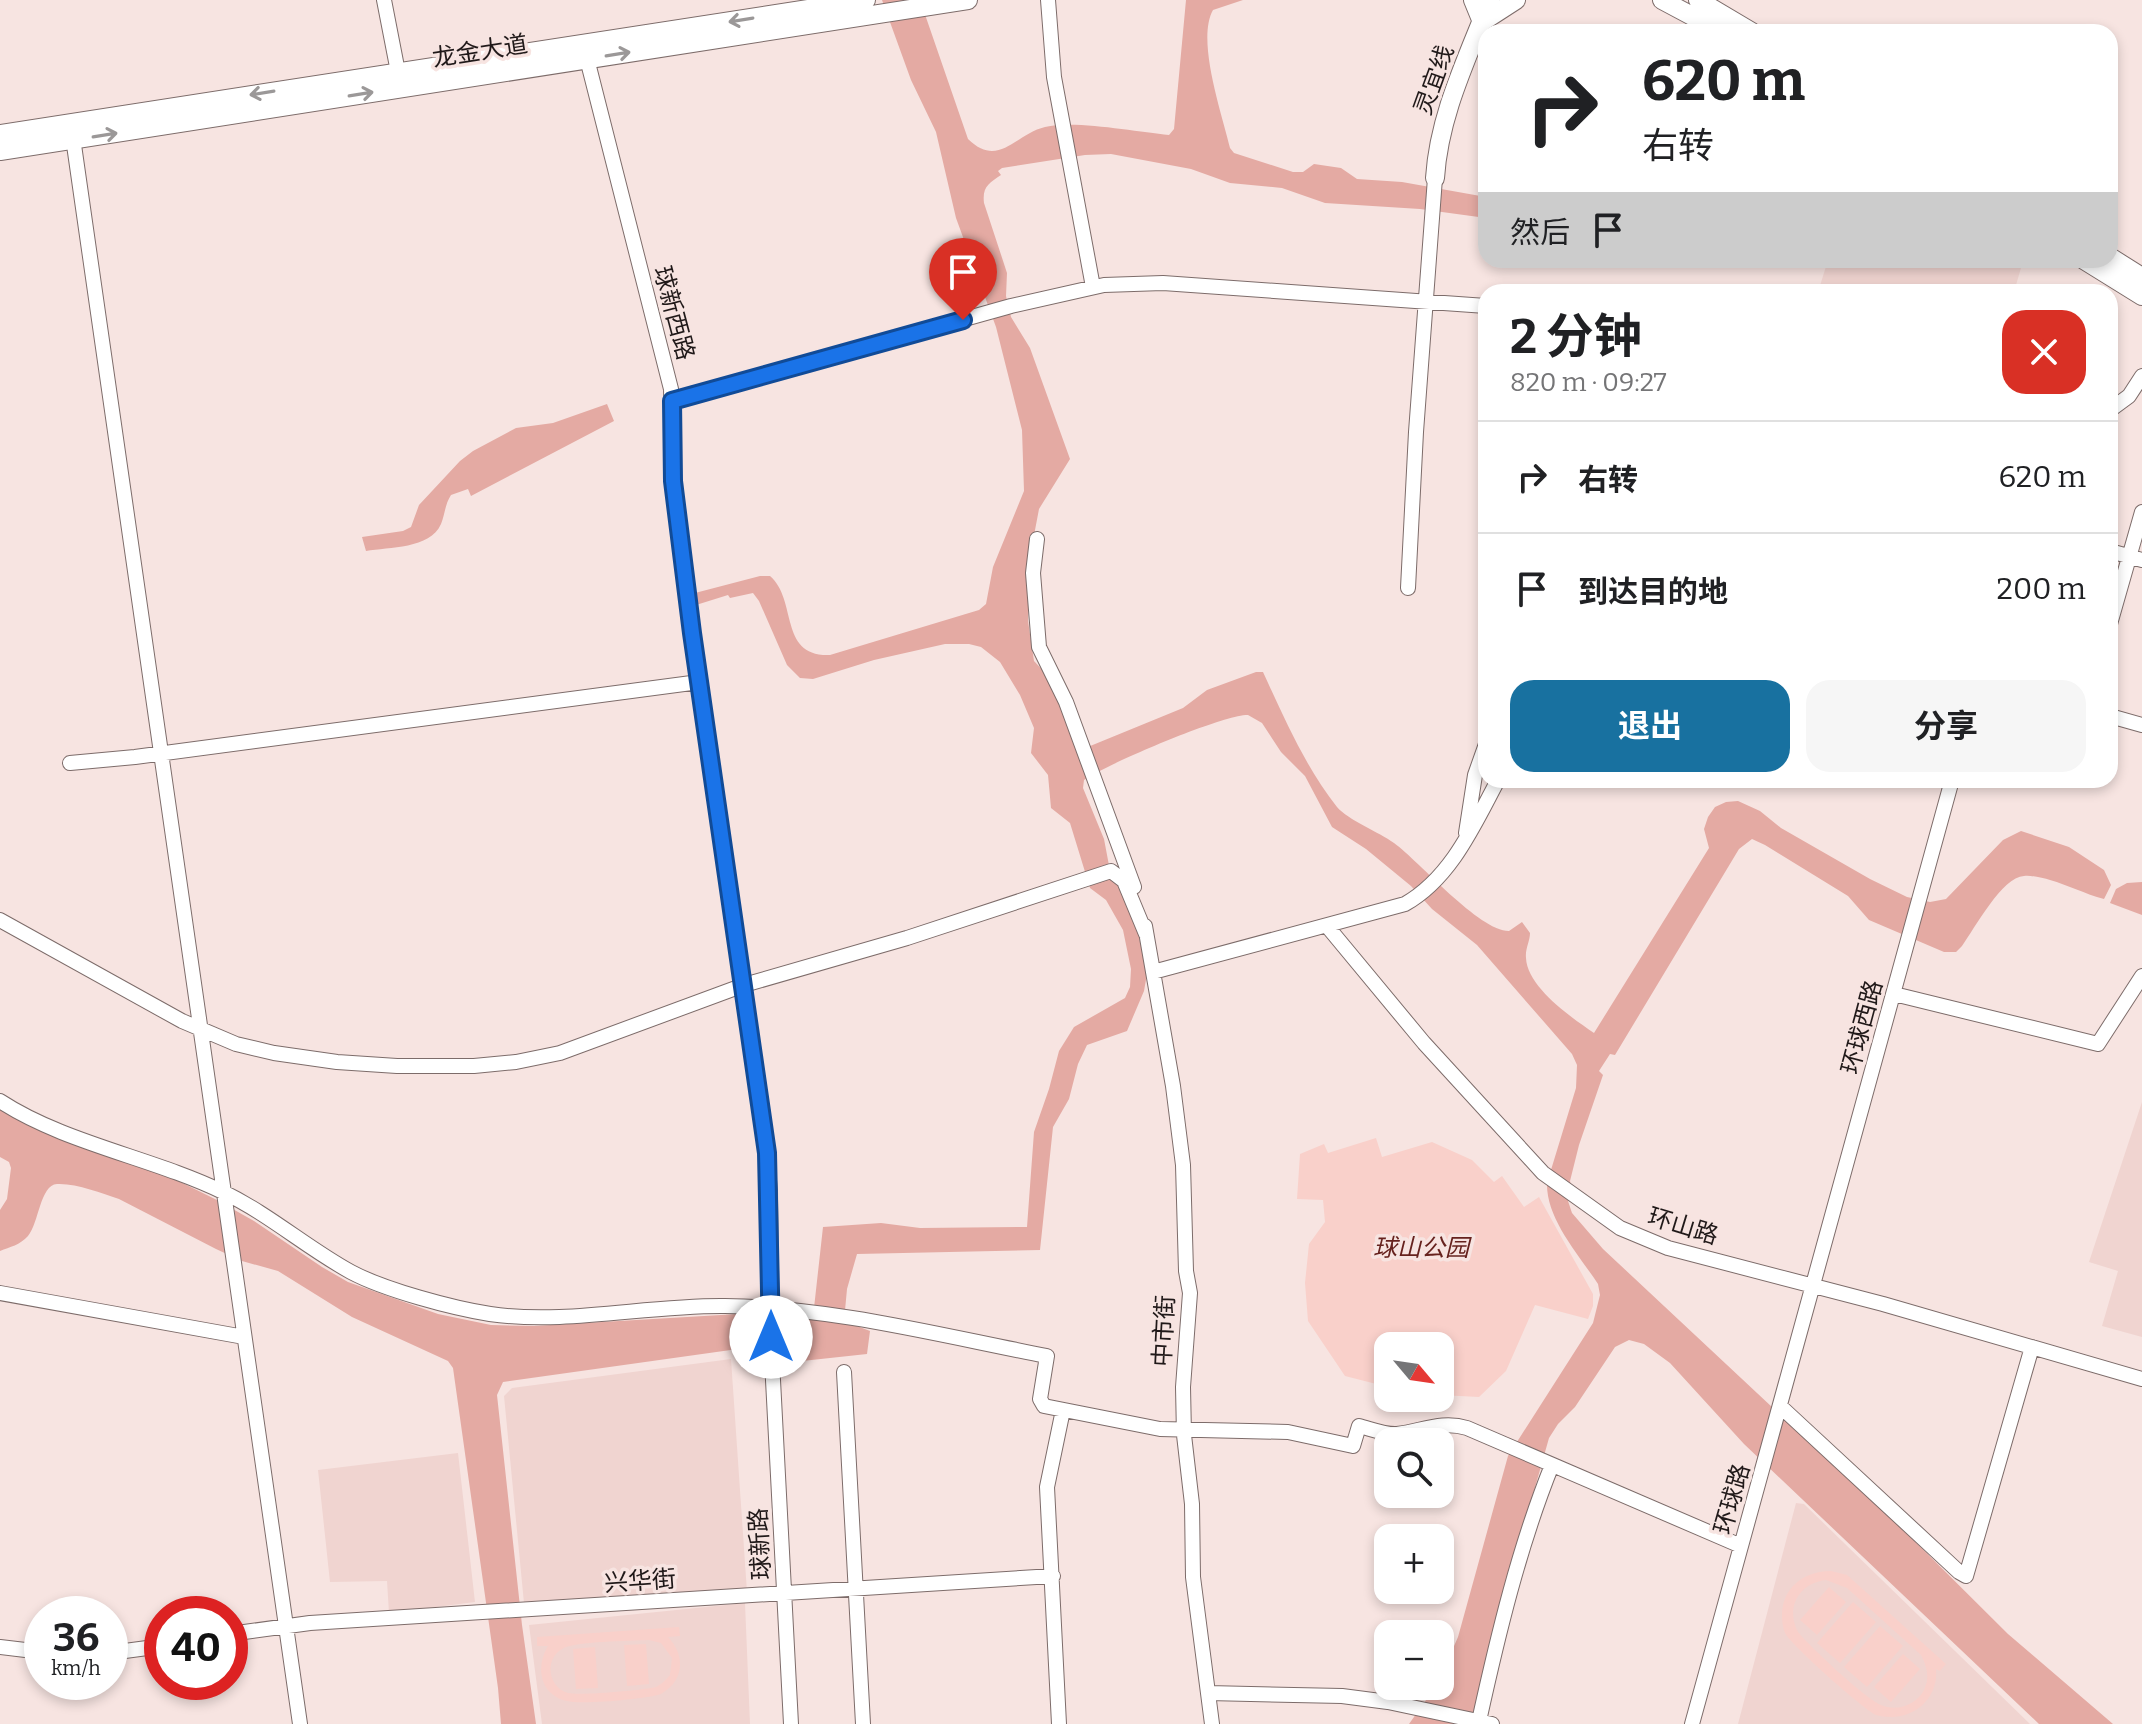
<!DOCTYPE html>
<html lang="zh">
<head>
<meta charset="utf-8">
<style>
  :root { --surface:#fff; --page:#f6f6f6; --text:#202124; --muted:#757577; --line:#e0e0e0; --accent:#1871a0 }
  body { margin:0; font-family:Bitter,"Noto Sans SC",serif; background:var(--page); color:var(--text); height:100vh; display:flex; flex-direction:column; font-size:30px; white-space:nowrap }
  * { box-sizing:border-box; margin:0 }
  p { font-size:26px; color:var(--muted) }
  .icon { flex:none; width:44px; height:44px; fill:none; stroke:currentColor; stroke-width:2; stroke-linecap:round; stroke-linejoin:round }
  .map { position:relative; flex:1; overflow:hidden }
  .panel { position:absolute; left:1478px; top:284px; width:640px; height:504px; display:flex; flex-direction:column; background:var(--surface); border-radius:24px; box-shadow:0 4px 12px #0003 }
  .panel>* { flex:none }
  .top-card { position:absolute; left:1478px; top:24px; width:640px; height:244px; border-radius:24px; box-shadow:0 4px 12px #0003; background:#fff; color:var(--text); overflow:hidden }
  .needle { width:52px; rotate:119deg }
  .controls { position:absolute; left:1374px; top:1332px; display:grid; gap:16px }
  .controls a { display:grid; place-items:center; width:80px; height:80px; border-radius:16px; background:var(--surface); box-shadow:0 4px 12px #0003; font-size:40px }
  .speed { position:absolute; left:24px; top:1596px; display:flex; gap:16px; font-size:40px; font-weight:700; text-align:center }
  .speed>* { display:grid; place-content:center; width:104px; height:104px; border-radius:50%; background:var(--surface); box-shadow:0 4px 12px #0003; line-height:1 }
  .speed small { font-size:20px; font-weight:400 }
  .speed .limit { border:12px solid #d22; background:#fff; color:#111 }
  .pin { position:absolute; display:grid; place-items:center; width:68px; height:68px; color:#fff; margin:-82px -34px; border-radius:50% 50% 50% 0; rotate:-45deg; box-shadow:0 0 8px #0007 }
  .pin .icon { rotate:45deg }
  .me { position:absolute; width:88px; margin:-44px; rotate:0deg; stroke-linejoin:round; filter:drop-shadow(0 0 6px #0008) }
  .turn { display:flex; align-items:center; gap:28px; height:168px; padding:0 32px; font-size:36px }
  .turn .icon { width:104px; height:104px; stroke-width:2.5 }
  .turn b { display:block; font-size:56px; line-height:68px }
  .then { display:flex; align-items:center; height:76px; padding:0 32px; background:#0003; gap:16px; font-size:30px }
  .round { display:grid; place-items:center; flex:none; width:84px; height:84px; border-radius:24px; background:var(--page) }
  .headline { display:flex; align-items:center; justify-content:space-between; height:136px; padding:0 32px }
  h1 { font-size:48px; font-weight:700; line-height:60px }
  .button { display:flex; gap:16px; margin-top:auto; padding:16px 32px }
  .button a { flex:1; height:92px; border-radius:24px; background:var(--accent); color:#fff; font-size:32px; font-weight:700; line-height:92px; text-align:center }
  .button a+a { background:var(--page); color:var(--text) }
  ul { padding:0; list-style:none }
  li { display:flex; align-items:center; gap:24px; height:112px; padding:0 32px; border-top:2px solid var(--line) }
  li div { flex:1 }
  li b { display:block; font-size:30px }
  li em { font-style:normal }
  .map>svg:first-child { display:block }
  .built { fill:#f0d4d0 }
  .green { fill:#f9d0ca; fill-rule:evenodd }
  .water { fill:#e4aaa3 }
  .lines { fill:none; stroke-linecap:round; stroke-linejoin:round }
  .minor-casing { stroke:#7d6c6a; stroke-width:16 }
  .major-casing { stroke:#7d6c6a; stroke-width:20 }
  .minor { stroke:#fff; stroke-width:14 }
  .major { stroke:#fff; stroke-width:18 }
  .oneway { stroke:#9b9898 }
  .route-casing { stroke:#114b97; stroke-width:20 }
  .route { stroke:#1a73e8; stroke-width:14 }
  .labels { text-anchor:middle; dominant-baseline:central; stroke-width:7; stroke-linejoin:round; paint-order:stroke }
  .street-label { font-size:24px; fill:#201919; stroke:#f7e4e1 }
  .park-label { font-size:24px; font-style:italic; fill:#66221e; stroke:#f7e4e1 }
</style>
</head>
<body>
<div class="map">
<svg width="2142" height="1724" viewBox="0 0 2142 1724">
  <rect width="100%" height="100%" fill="#f7e4e1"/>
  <path class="built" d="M1828 260H2021L2023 261 2014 292H1818Z
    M2142 1102V1337L2102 1326 2118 1271 2089 1262Z
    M731 1359 747 1592 524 1603 504 1396 512 1388Z
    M458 1453 475 1602 389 1613 387 1581 330 1582 318 1470Z
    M1796 1503 1804 1504 2030 1724H1738Z
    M745 1603 750 1724H542L529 1625Z"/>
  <path class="green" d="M1376 1138 1382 1157 1432 1142 1472 1160 1494 1182 1502 1176 1524 1207 1539 1197 1593 1294V1306L1588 1319 1535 1305 1506 1371 1479 1397 1440 1395V1346H1388V1387L1345 1376 1308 1321 1305 1283 1309 1244 1325 1222 1323 1200 1297 1199 1300 1154 1324 1144 1328 1153Z
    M1831 1571 1847 1575 1946 1664 1940 1671 1936 1669C1939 1701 1909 1724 1876 1715 1863 1709 1791 1645 1785 1633 1780 1620 1781 1603 1789 1591 1799 1577 1814 1571 1831 1571ZM1826 1580 1847 1588 1921 1655C1927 1666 1930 1678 1924 1690 1916 1705 1897 1712 1881 1705 1866 1699 1810 1647 1798 1632 1785 1608 1799 1583 1826 1580Z
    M1829 1587 1846 1602 1817 1635 1800 1620Z
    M1853 1602 1876 1622 1840 1663 1817 1643Z
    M1880 1626 1903 1646 1867 1687 1844 1667Z
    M679 1627 680 1636 668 1637C686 1656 684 1681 661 1694 646 1699 581 1705 567 1701 540 1695 535 1667 548 1646H537V1637ZM649 1640 661 1643 672 1658 670 1675C666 1680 662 1684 656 1687 645 1690 579 1696 568 1693 548 1687 544 1660 562 1649 575 1641 630 1641 649 1640Z
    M646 1644 649 1684 627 1686 624 1645Z
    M595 1647 598 1688 576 1689 573 1649Z
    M1903 1654 1920 1669 1891 1702 1874 1687Z"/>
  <path class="water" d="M882 0H920L968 139C999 169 1015 134 1045 127 1076 120 1136 132 1169 135L1174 129 1186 0H1243L1213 10C1196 40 1222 114 1230 148L1234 153 1293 172H1303L1314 164 1341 168 1357 179 1402 182 1486 197V218L1420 209 1325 203 1282 188 1230 183 1191 169 1111 154 1085 155 1002 168 998 171 1001 175C989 183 982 187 984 203L1007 273 1006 296 1011 317 1030 348 1070 459 1039 509 1028 567V621L1034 661 1049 677 1078 751 1183 708 1207 690 1256 672H1263C1284 718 1306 768 1337 807 1348 820 1379 832 1394 843 1420 862 1479 931 1509 931L1522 922 1530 933C1530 941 1525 949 1526 958 1527 987 1572 1018 1594 1033L1709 848 1704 829 1708 817 1715 807 1726 802 1738 801 1760 811 1781 828 1870 879 1907 897 1930 902 1946 899 2003 840 2021 831 2069 847 2104 870 2111 885 2104 899C2085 894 2068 885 2050 880 2043 878 2031 875 2024 876 2002 877 1975 928 1962 946L1956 952H1944L1869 920 1848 896 1765 845 1752 839 1739 849 1615 1055 1610 1054 1599 1071 1603 1075 1579 1145 1570 1181 1572 1189 1568 1201 1572 1213 1603 1249 1786 1420 1833 1460 2008 1634 2113 1724H2039L1744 1444 1670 1363 1644 1344 1629 1340 1615 1347 1575 1407 1558 1424 1549 1438 1484 1668 1472 1724H1409L1436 1686H1440V1678L1458 1637 1508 1456 1593 1323 1600 1295 1598 1284C1579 1255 1546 1219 1547 1183L1576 1088 1577 1065 1572 1054 1477 945 1432 909 1411 886 1366 849 1332 827 1305 776 1281 752 1262 723 1248 715C1224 714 1105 765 1084 780L1083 788 1104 839 1111 876 1116 879 1137 927 1147 974 1144 991 1127 1031 1087 1045 1078 1064 1069 1099 1053 1127 1040 1250 857 1254 847 1289 844 1321 870 1331 867 1354 793 1362 792 1358 781 1359 779 1349 752 1347 503 1382 497 1395 522 1625 536 1724H501L498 1688 453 1368 448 1361 352 1317 278 1271 242 1261 216 1249 119 1199C101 1193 76 1183 57 1184 40 1185 39 1223 28 1236 20 1245 10 1247 0 1251V1210L7 1199 11 1168 9 1162 0 1157V1106L162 1173 215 1199 254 1221 322 1267 348 1282 438 1314 491 1325 534 1326 755 1313 813 1317 823 1227 881 1223 920 1228 1027 1227 1034 1132 1049 1089 1059 1051 1074 1027 1125 998 1130 987 1131 969 1123 930 1106 900 1090 888 1070 823 1051 808 1048 775 1031 753 1034 728 1020 695 1000 662 981 647 969 644H945L874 660 813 679 800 678 787 665 759 601 753 593 730 598 728 595 696 605 695 593 760 576H770C798 600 778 657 830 655L979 610 986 604 993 567 1024 491 1022 430 996 327 956 218 936 132 911 80Z
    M607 404 614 421 471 496 468 489 451 495C445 504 445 514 441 524 430 549 389 547 366 551L362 537 403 531 411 527 419 505 460 461 473 451 516 428 553 423Z
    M2142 882V915L2110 903 2116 889 2127 883Z"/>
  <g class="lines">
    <g class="minor-casing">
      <path id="minor" d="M384 0 398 72
        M1048 0 1054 77 1093 287
        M585 51 671 389 673 481 692 633 763 1116 770 1191 772 1361 791 1724
        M72 131 300 1724
        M672 401 1011 306 1104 285 1163 283 1486 306
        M2110 410 2129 396 2142 376
        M1037 539 1033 573 1039 647 1066 702 1134 887
        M2110 551 2142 560
        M1408 588 1416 432 1435 178
        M2110 624 2142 512
        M2110 716 2142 725
        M70 763 135 757 699 682
        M1466 833 1475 775 1486 744
        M0 920 182 1021 236 1044 274 1053 337 1062 397 1066H474L516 1062 560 1053 744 985 907 938 1111 871 1124 881 1146 934
        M1145 926 1173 1086 1183 1165 1186 1271 1190 1293 1183 1387 1184 1435 1192 1504 1193 1577 1212 1724
        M1327 926 1424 1043 1543 1173 1620 1228 1668 1248 1883 1304 2142 1379
        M1153 972 1405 904C1451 878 1474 825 1498 780
        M1894 994 2098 1044 2142 976
        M0 1101C64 1143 153 1158 223 1192 269 1214 307 1248 351 1272 385 1290 452 1308 490 1314 567 1325 647 1305 725 1306 832 1307 943 1336 1047 1356L1040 1399 1044 1406 1160 1429 1288 1432 1353 1446 1359 1426C1371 1429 1386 1435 1397 1434 1422 1431 1442 1420 1467 1428L1741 1546
        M0 1293 244 1337
        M844 1372 863 1724
        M1780 1406 1959 1572 1966 1576 2032 1347
        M230 1634 310 1623 1053 1576
        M0 1647 42 1652
        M110 1653 162 1646
        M1208 1693 1342 1696 1388 1702 1492 1724
        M1479 1721C1498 1635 1519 1547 1552 1465
        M1059 1724 1047 1487 1063 1410
        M1692 1724 1952 780"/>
    </g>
    <g class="major-casing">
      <path id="major" d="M1473 0 1482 22 1516 0
        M1662 0 1722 32
        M1698 0 1752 32
        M0 134 866 0
        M0 151 968 0
        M1435 178C1439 115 1467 59 1490 0
        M2110 257 2142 277
        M2084 260 2142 296"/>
    </g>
    <use href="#minor" class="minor"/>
    <use href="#major" class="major"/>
  </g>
  <defs><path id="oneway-shaft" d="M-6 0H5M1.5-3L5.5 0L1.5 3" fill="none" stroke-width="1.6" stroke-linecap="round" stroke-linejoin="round" transform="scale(2)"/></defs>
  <g class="oneway">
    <use href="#oneway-shaft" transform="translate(741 20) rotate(171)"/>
    <use href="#oneway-shaft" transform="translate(618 54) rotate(-9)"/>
    <use href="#oneway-shaft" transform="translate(262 93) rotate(171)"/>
    <use href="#oneway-shaft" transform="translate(361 94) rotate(-9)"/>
    <use href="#oneway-shaft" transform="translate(105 135) rotate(-9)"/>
  </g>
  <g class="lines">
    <g class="route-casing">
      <path id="route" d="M771 1337 767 1153 692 633 673 481 672 401 963 320"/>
    </g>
    <use href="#route" class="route"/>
  </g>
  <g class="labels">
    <g class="street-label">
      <text transform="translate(480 51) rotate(-9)">龙金大道</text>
      <text transform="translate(1434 80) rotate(-70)">灵宜线</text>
      <text transform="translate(674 313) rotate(75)">球新西路</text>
      <text transform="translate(1862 1027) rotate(-75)">环球西路</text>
      <text transform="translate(1683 1226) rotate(17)">环山路</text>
      <text transform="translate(1164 1331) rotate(-87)">中市街</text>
      <text transform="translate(1732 1499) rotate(-74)">环球路</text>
      <text transform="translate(760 1544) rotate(-93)">球新路</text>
      <text transform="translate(640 1581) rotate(-4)">兴华街</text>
    </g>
    <g class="park-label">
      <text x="1421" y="1248">球山公园</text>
    </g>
  </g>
</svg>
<div class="controls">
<a><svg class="needle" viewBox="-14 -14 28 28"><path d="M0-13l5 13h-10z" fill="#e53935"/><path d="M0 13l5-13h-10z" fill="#757577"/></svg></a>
<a><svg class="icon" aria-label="search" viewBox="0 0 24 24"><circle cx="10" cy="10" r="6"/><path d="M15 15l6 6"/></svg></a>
<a>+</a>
<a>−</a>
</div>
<div class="speed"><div>36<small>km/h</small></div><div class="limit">40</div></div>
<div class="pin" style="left:963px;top:320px;background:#d93025"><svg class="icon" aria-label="arrive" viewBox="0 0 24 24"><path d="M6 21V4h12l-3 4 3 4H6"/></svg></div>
<svg class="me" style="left:771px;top:1337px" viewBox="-20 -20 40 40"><circle r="19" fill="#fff"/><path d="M0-13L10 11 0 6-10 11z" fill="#1a73e8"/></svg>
<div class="top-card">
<div class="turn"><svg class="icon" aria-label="right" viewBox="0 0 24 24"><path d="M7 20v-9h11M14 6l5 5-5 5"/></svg><div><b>620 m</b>右转</div></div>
<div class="then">然后<svg class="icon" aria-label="arrive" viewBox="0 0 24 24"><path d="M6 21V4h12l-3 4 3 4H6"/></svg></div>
</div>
<section class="panel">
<div class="headline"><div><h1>2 分钟</h1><p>820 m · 09:27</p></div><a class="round" style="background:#d93025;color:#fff"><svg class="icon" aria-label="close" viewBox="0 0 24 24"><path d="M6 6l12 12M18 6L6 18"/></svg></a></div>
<ul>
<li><svg class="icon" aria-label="right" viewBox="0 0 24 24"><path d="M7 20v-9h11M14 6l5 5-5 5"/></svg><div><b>右转</b></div><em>620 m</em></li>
<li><svg class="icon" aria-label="arrive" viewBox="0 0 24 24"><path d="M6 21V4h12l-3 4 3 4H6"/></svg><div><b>到达目的地</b></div><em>200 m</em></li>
</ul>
<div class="button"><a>退出</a><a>分享</a></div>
</section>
</div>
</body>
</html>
